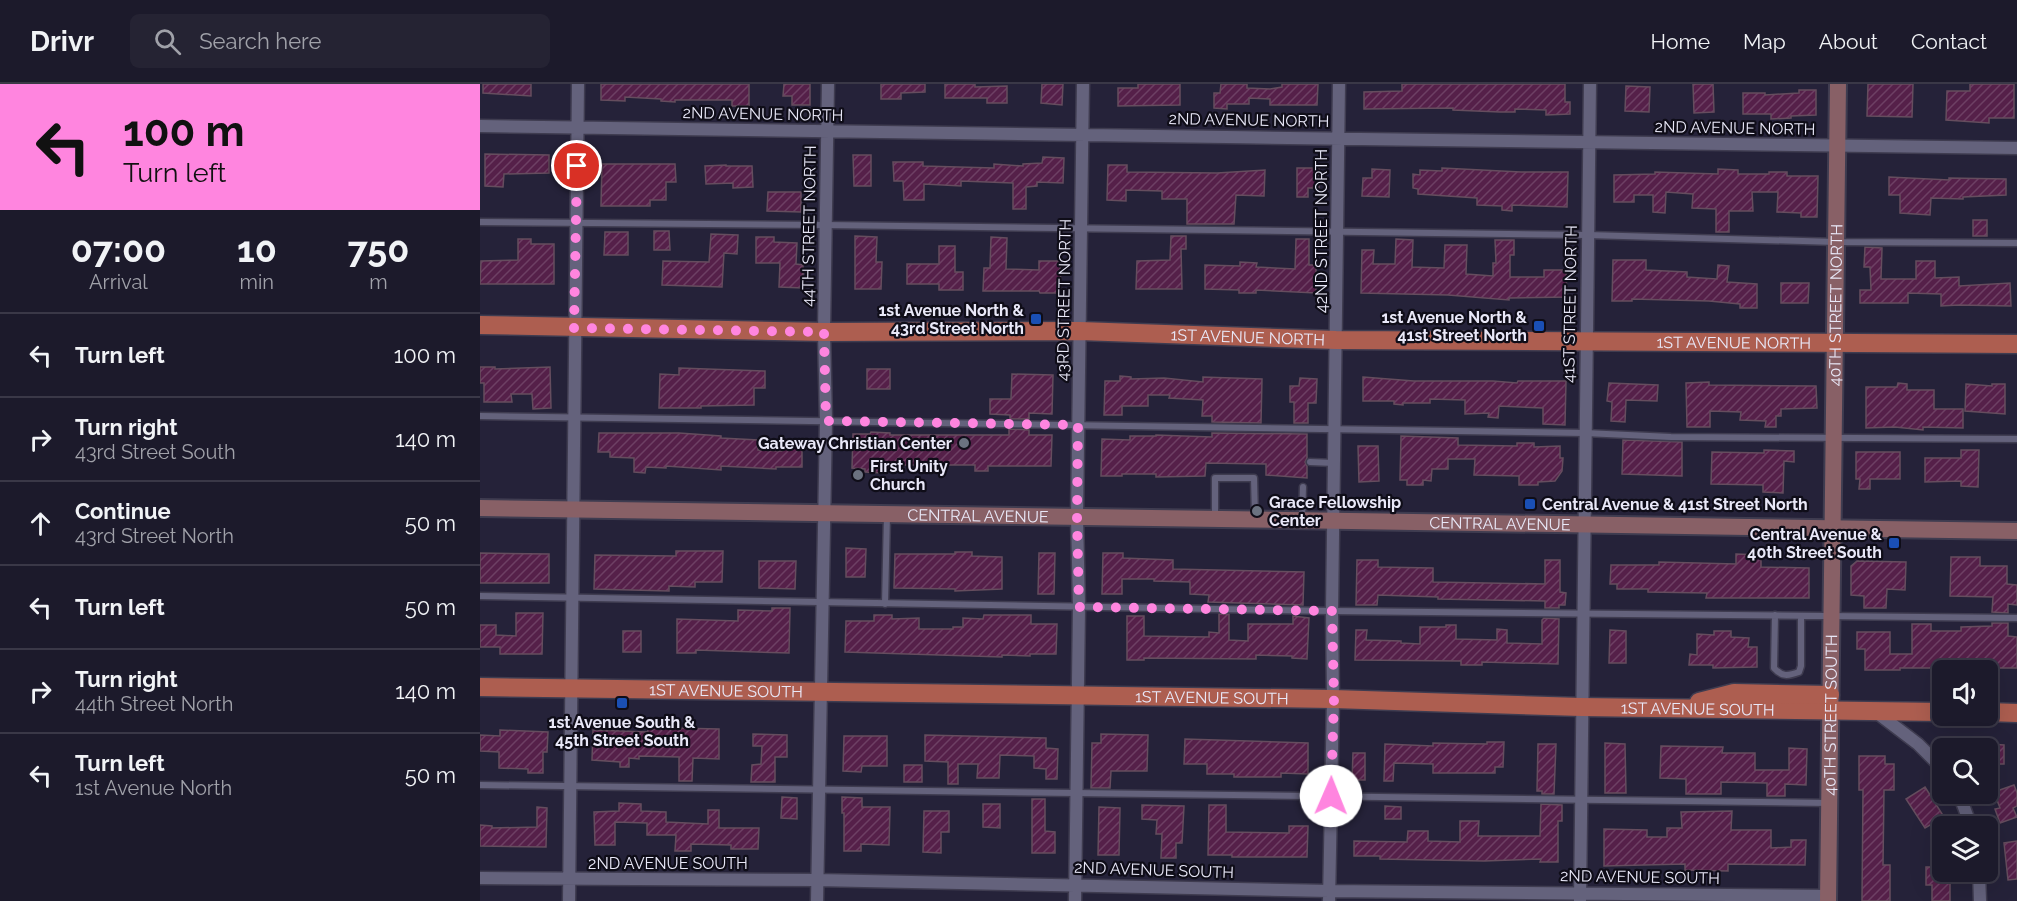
<!DOCTYPE html>
<html lang="en">
<head>
<meta charset="utf-8">
<style>
  :root { --surface:#1c1a2b; --page:#252333; --text:#f1f3f6; --muted:#a0a1a9; --line:#3a3847 }
  body { margin:0; font-family:Raleway,sans-serif; background:var(--page); color:var(--text); height:100vh; display:flex; flex-direction:column; font-size:22px; white-space:nowrap }
  * { box-sizing:border-box; margin:0 }
  p { font-size:20px; color:var(--muted) }
  .icon { flex:none; width:33px; height:33px; fill:none; stroke:currentColor; stroke-width:2; stroke-linecap:round; stroke-linejoin:round }
  .map { position:relative; flex:1; overflow:hidden }
  .details { display:flex; flex-direction:column; background:var(--surface); width:480px }
  .details>* { flex:none }
  .hud { background:#ff85df; color:#111; overflow:hidden }
  .tools { position:absolute; left:1452px; top:576px; display:grid; gap:12px }
  .tools a { display:grid; place-items:center; width:66px; height:66px; border-radius:9px; background:var(--surface); box-shadow:0 6px 24px #0002,0 0 0 2px var(--line); font-size:30px }
  .pin { position:absolute; display:grid; place-items:center; width:51px; height:51px; color:#fff; margin:-26px; border:3px solid #fff; border-radius:50%; box-shadow:0 2px 6px #0007 }
  .me { position:absolute; width:66px; margin:-33px; rotate:1deg; stroke-linejoin:round; filter:drop-shadow(0 0 4px #0008) }
  .turn { display:flex; align-items:center; gap:21px; height:126px; padding:0 24px; font-size:27px }
  .turn .icon { width:78px; height:78px; stroke-width:2.5 }
  .turn b { display:block; font-size:42px; line-height:51px }
  .eta { display:flex; justify-content:space-evenly; align-items:center; height:102px; text-align:center }
  .eta b { font-size:36px; font-weight:700; line-height:42px }
  ul { padding:0; list-style:none }
  li { display:flex; align-items:center; gap:18px; height:84px; padding:0 24px; border-top:2px solid var(--line) }
  li div { flex:1 }
  li b { display:block; font-size:22px }
  li em { font-style:normal }
  header { display:flex; align-items:center; gap:36px; box-sizing:border-box; height:84px; padding:0 30px; background:var(--surface); border-bottom:2px solid var(--line) }
  header strong { font-size:28px }
  nav { display:flex; gap:33px; margin-inline-start:auto; font-size:21px }
  .search { width:420px; height:54px; background:var(--page); display:flex; align-items:center; gap:15px; box-sizing:border-box; padding:0 21px; border-radius:9px; color:var(--muted); font-size:22px }
  main { display:flex; flex:1; min-height:0 }
  .map>svg:first-child { display:block }
  .building { fill:url(#building-hatch); stroke:#654d5e; stroke-width:1.5 }
  .lines { fill:none; stroke-linecap:round; stroke-linejoin:round }
  .lane-casing { stroke:#3f3c50; stroke-width:9 }
  .street-casing { stroke:#3f3c50; stroke-width:15 }
  .secondary-casing { stroke:#3f3c50; stroke-width:20 }
  .primary-casing { stroke:#3f3c50; stroke-width:21 }
  .lane { stroke:#64627c; stroke-width:6 }
  .street { stroke:#64627c; stroke-width:12 }
  .secondary { stroke:#886066; stroke-width:16 }
  .primary { stroke:#ad5e50; stroke-width:18 }
  .route { stroke:#ff85df; stroke-width:10; stroke-dasharray:0 18 }
  .transit-dot { fill:#1a4fb4; stroke:#0f0d18; stroke-width:2 }
  .worship-dot { fill:#6b7280; stroke:#0f0d18; stroke-width:2 }
  .labels { text-anchor:middle; dominant-baseline:central; stroke-width:4.5; stroke-linejoin:round; paint-order:stroke }
  .street-label { font-size:16px; fill:#e9e8f8; stroke:#0f0d18 }
  .poi-label { font-size:16px; font-weight:bold; fill:#e9e8f8; stroke:#0f0d18; text-anchor:end }
</style>
</head>
<body>
<header>
<strong>Drivr</strong>
<div class="search"><svg class="icon" aria-label="search" viewBox="0 0 24 24"><circle cx="10" cy="10" r="6"/><path d="M15 15l6 6"/></svg>Search here</div>
<nav><a>Home</a><a>Map</a><a>About</a><a>Contact</a></nav>
</header>
<main>
<section class="details">
<div class="hud">
<div class="turn"><svg class="icon" aria-label="left" viewBox="0 0 24 24"><path d="M17 20v-9H6M10 6l-5 5 5 5"/></svg><div><b>100 m</b>Turn left</div></div>
</div>
<div class="eta">
<div><b>07:00</b><p>Arrival</p></div>
<div><b>10</b><p>min</p></div>
<div><b>750</b><p>m</p></div>
</div>
<ul>
<li><svg class="icon" aria-label="left" viewBox="0 0 24 24"><path d="M17 20v-9H6M10 6l-5 5 5 5"/></svg><div><b>Turn left</b></div><em>100 m</em></li>
<li><svg class="icon" aria-label="right" viewBox="0 0 24 24"><path d="M7 20v-9h11M14 6l5 5-5 5"/></svg><div><b>Turn right</b><p>43rd Street South</p></div><em>140 m</em></li>
<li><svg class="icon" aria-label="ahead" viewBox="0 0 24 24"><path d="M12 20V5M6 11l6-6 6 6"/></svg><div><b>Continue</b><p>43rd Street North</p></div><em>50 m</em></li>
<li><svg class="icon" aria-label="left" viewBox="0 0 24 24"><path d="M17 20v-9H6M10 6l-5 5 5 5"/></svg><div><b>Turn left</b></div><em>50 m</em></li>
<li><svg class="icon" aria-label="right" viewBox="0 0 24 24"><path d="M7 20v-9h11M14 6l5 5-5 5"/></svg><div><b>Turn right</b><p>44th Street North</p></div><em>140 m</em></li>
<li><svg class="icon" aria-label="left" viewBox="0 0 24 24"><path d="M17 20v-9H6M10 6l-5 5 5 5"/></svg><div><b>Turn left</b><p>1st Avenue North</p></div><em>50 m</em></li>
</ul>
</section>
<div class="map">
<svg width="1537" height="817" viewBox="0 0 1537 817">
  <defs>
    <pattern id="building-hatch" width="6" height="6" patternUnits="userSpaceOnUse" patternTransform="scale(1.5)"><rect width="6" height="6" fill="#552049"/><path d="M-1 1l2-2M0 6l6-6M5 7l2-2" fill="none" stroke="#6d4064"/></pattern>
  </defs>
  <rect width="100%" height="100%" fill="#252239"/>
  <path class="building" d="M3 0H51V12L3 9Z
    M121 0H269V22H252V16H195V18L181 17V15L145 13V17L121 16Z
    M304 0H330V21H312V12H303Z
    M401 0H445V8L421 9V15H401Z
    M465 0H495V3L527 2V19H507V14H465Z
    M562 0H583L582 21 561 19Z
    M658 0H700V21L638 22V4H658Z
    M741 0H767V4L790 5 802 3V0H838L837 21H790V15L769 14V20H747V25L734 24V9H740Z
    M922 0H1085V18H1090V30L1066 31V26L1035 25V28H1020L973 26V24L884 25V8L922 7Z
    M1213 0H1233L1234 28 1214 29Z
    M1388 0H1433L1432 33 1387 32Z
    M1490 0H1534V34H1509V39L1466 36 1467 7H1490Z
    M1146 2 1170 3 1169 28 1145 27Z
    M1319 6H1336V31L1311 32V34L1291 35V30H1263V9H1285V11L1319 9Z
    M5 70 69 71V89L24 90 23 103 5 102Z
    M373 71H391V102H374Z
    M563 73 584 74 583 99 557 98V102L546 103V125H533V99L481 97V102L444 100V116H424L423 97H414L413 78H443V82L514 84V80L543 82V80L562 79Z
    M122 80H195L196 98H186V116H170V122H121Z
    M246 81V82H272L273 103 253 104V99L226 100 225 82Z
    M628 81H647V88L737 89 785 86 784 112 756 111 754 140H707V115H682V107L646 106V117L627 116Z
    M817 84H839V104H828V113H817Z
    M962 84 1041 88H1088L1087 123 1032 121V127L1022 126V122L997 121V114L938 110V105L933 104V90L940 91V86L962 87Z
    M892 85 910 86 909 113 882 112 883 94H892Z
    M1238 85 1258 86V90H1289V88H1307V92H1338L1337 133H1321V129L1297 128 1298 108H1272L1273 127H1249V148H1236V125L1212 124 1213 110 1186 108 1185 129 1173 128V111H1154V118H1134V91L1175 90V88L1238 90Z
    M1409 93 1469 96V94L1526 95V111L1483 113V115L1451 114 1450 131 1420 129V111H1409Z
    M288 108H321V128L287 127Z
    M1493 136H1507V152H1493Z
    M174 147H189L190 166H174Z
    M125 148H148V171H124Z
    M231 150 258 151 257 170 244 169 242 203 182 201 183 177 229 178Z
    M375 152 397 153 396 178H402L401 205H375Z
    M691 152H706V165H701L702 205H656L657 177 690 176Z
    M276 153H294V158L317 159 316 180 323 181V204L299 203 300 179H276Z
    M511 153 527 154 526 185 559 186V177H580L581 209H560L559 207H503L504 184H510Z
    M38 155H51V160H74V200H0L1 177 38 176Z
    M816 155H829V181H836V209L776 206V209H759V206L725 205V181L760 182V178L777 179 776 183 815 185Z
    M916 155 933 156 932 183 964 184 965 161H987L986 190 1013 192V179H1016L1015 156H1034V171H1030V193H1064V186H1086L1087 213 1029 214V216L968 211 881 209 882 166H894L893 180H915Z
    M459 162H475V188H483V206H459V200H427V180H459Z
    M1385 163 1402 164 1401 195H1436V177H1455V194L1479 193V202L1530 199 1531 222 1479 221 1461 222V210L1428 209V219H1380V206H1391L1390 183H1384Z
    M1133 176H1166V186L1207 188V193L1237 195 1238 181 1249 182 1247 198 1277 200V224H1260V220L1229 217 1152 215V217H1132Z
    M1301 199H1329L1328 219H1301Z
    M0 283H15V285L70 283 71 324 53 325 52 310H31L32 318H4V299H0Z
    M199 284 285 287V304H274V321L221 322V324H179L180 290 199 291Z
    M387 285H410V305H387Z
    M532 290 573 291 572 330 549 329V335H530V331L510 330V315H531Z
    M640 292 651 293V295L684 294 723 298V293L782 295 781 339 732 338V332H722L723 316 689 314 690 311H668V322H642V331H624L625 297H640Z
    M883 293 934 297H1013L1037 299 1038 297H1086L1085 341 1063 340V324L1019 322 1018 334 1008 333 1009 329 985 330V316L950 315V319H923V321L914 320V317H883Z
    M820 294 837 295 836 319H828V339H814V318H810V302H819Z
    M1229 298V301L1336 302 1337 324 1301 325V332H1296V343H1285L1286 337 1260 336 1261 328 1230 327V343H1207L1206 299Z
    M1129 299 1178 301 1177 317 1146 316 1145 338 1131 337 1132 318 1127 317Z
    M1418 299 1427 300V306H1454V325H1483V344L1443 343V346L1415 343 1386 344V303H1417Z
    M1486 300 1512 302V300H1525V330L1485 327Z
    M529 345 549 346V351H572L571 382H508V387H495V381H411L410 386H403V389L385 388V385L372 384 373 350H390L391 348 410 349V351H529Z
    M119 349H199L241 352V354L278 356V366L302 367V357H322V383H296V385L241 382V386L186 382V384L166 383 165 389 154 388V374L130 373V368H118Z
    M732 349 827 350V374L825 378 827 382V394L786 391V380L726 379 725 392 676 393V390H642V392H621L622 355 650 356V352H676V351L732 353Z
    M921 352 978 354V361L1037 362V359H1054V363L1080 362V374H1083L1082 387 1075 397 1058 398V401H1039V392L994 391 995 375H968V385H952L951 397 943 396V401H927V396H920Z
    M1143 356 1202 358V392L1142 390Z
    M878 362H898L899 397 879 398Z
    M1284 366 1314 367V378L1304 377 1303 409 1283 408V401L1231 400 1232 368 1284 369Z
    M1481 366H1499L1498 403 1481 402V397L1445 398V374H1481Z
    M1376 368H1420V395H1390V405H1379L1380 395H1376Z
    M366 464 386 465 385 493H366Z
    M196 467H243L242 498H215V503L189 502V507L114 505 115 471 196 472Z
    M475 468H492V472L522 473V505L475 507V505L414 504 415 470H475Z
    M0 469 69 470V499H0Z
    M559 469H575L574 510H558Z
    M623 469H643V474L693 476V485L824 488 823 521 728 518 729 511 710 510V498L674 497V495H642V510H622Z
    M1256 470 1281 471V483L1329 484V514H1226L1227 509 1168 508V505H1137V500H1130L1131 481H1179V478L1256 480Z
    M1471 473H1500V482H1527V500L1537 501V521L1528 520V529L1512 528 1513 513 1470 512Z
    M877 476H898V483L953 484V498L1065 500V476H1080V508L1086 509 1085 521H1079V524H1065V517L958 515V513L898 511 897 521H876Z
    M279 477H316L315 505 279 504Z
    M1377 477 1426 478 1425 506 1407 505 1406 524H1384V512L1371 511V482Z
    M292 524H310L309 569 216 566V569H197V535L258 537V526L292 527Z
    M36 529H63L62 570H20V563H0V541H16V551L36 552Z
    M739 530H749V556L768 557V540H813V532L829 534 827 575 812 574V572L776 571V575L664 574V576H647V532H664V552L729 553V548L739 549Z
    M394 531H412V535L439 534V545H473V543H483V534L503 535 504 531H551V540H577L576 570H550V572L522 571V573L365 568 366 537H394Z
    M1064 534 1079 535 1078 580 1002 578V581H981V577L875 576 876 546H887L886 556 921 557V559L940 560V543H966V541H976V555L1017 556V545L1027 546V559L1062 560V536Z
    M1512 539H1528V552L1537 553V584H1420V586H1385V565H1377V548H1410V570H1432V540H1451V547H1481V543L1512 542Z
    M1130 546 1146 547V579H1129Z
    M143 547H161V568H143Z
    M1234 547H1251V553L1269 554 1268 563H1277V583L1233 584V581H1209L1210 570 1217 571V550L1234 551Z
    M195 644 239 645V675L213 674 212 697H199V673L159 672V675L149 674V683H140V678L112 676 113 646 168 648V645Z
    M20 646 68 648 67 668H63V689H48V685L19 684V668L0 667V651L20 652Z
    M273 650 307 651V673H295V698H271L272 681 281 680 282 662H273Z
    M621 650 668 651 667 687H631L630 704H611L612 659H621Z
    M445 651 566 654V664L578 665 577 695H566V685L554 684V672L520 671 519 694H497L498 680H478V700H468V678L445 677Z
    M364 652H407V682H382L381 688 363 687Z
    M705 655 828 659V690L801 689V693H754V690H727V680H704Z
    M1007 658H1024L1023 683H1015V689H953V680L914 679 913 697H904L905 660 953 662V659L1007 660Z
    M1125 659 1145 660 1146 709H1125Z
    M1058 660H1076L1074 710H1062V707H1057Z
    M1508 660 1524 661V680H1508Z
    M1181 662 1243 663 1242 669H1275V686H1309V664L1327 665 1326 701 1305 700V712H1287V699L1241 698V710H1206V695L1180 694Z
    M873 669H885V696H872Z
    M1379 672H1405V680H1414V706H1404L1403 781H1410V817H1382L1383 706H1379Z
    M424 681H442V698H424Z
    M1534 701 1537 709V722L1533 724 1537 733 1520 739 1515 725 1520 724 1514 708Z
    M1445 703 1464 733 1445 744 1426 715Z
    M302 713 317 714V735L301 734Z
    M362 713 382 714V723H410L409 761 381 760V767H364V729H362Z
    M552 715H565V747L575 748V769H552Z
    M139 719 161 720V727L186 728V738L228 740V726H239V744H279L278 765H251V761L211 760V767H195L196 751H167V739L135 738V761H115L114 728 139 727Z
    M503 720H520V744L503 743Z
    M1061 720 1082 721V737H1078V778H1060L1061 775 1004 777 900 775V772H874V757L927 758 928 747H948V757L980 758V737H999L998 752H1060Z
    M662 721 704 722 702 759H696V774H681L682 750H676L677 736 662 735Z
    M729 721H746V748L809 749V742H828L827 773H752V771H728Z
    M905 722 921 723V735H905Z
    M57 723 67 724 66 763 0 762V741L12 742V744L57 743Z
    M619 723 640 724 639 771H618Z
    M444 727H469V748H461V769L443 768Z
    M1252 727 1251 746H1291V764L1311 763V756H1326L1325 781 1248 780V787L1205 786V780L1124 782V745L1167 746V753H1187V744H1202L1201 728Z
    M1537 757V795L1528 796 1524 759Z
    M1446 783H1462V788H1470V817H1452V801H1446Z"/>
  <g class="lines">
    <g class="lane-casing">
      <path id="lane" d="M0 138 345 141 1108 151 1356 158 1537 159
        M0 332 1105 349 1191 353 1537 355
        M830 378 854 379
        M735 435V394H774L775 433
        M822 436 823 403
        M0 512 852 527 1537 534
        M405 520 407 431
        M1295 531 1294 584C1302 593 1308 592 1319 588L1321 582V532
        M0 701 1348 719"/>
    </g>
    <g class="street-casing">
      <path id="street" d="M0 42C512 49 1025 58 1537 64
        M1396 628 1438 660 1462 684
        M1479 710 1491 742
        M1499 788 1500 817
        M0 794 337 796 849 807 1348 812
        M1100 816 1110 0
        M89 817 98 0
        M337 817 346 337 344 248 348 0
        M595 817 599 523 597 433 603 0
        M849 817 853 615 852 527 859 0"/>
    </g>
    <g class="secondary-casing">
      <g id="secondary">
        <path id="s1" d="M0 424 1537 447"/>
        <path id="s2" d="M1348 817 1358 0"/>
      </g>
    </g>
    <g class="primary-casing">
      <g id="primary">
        <path id="s3" d="M0 241 344 248 600 247 856 256 1537 260"/>
        <path id="s4" d="M0 603 853 615 1101 623 1462 628"/>
        <path d="M1219 618 1254 609 1350 611"/>
        <path d="M1508 628 1537 629"/>
      </g>
    </g>
    <use href="#lane" class="lane"/>
    <use href="#street" class="street"/>
    <use href="#secondary" class="secondary"/>
    <use href="#primary" class="primary"/>
  </g>
  <g class="lines">
    <path class="route" d="M97 82 94 244 344 248 346 337 598 341 597 433 599 523 852 527 854 615 851 712"/>
  </g>
  <g class="transit-dot">
    <rect x="550" y="229" width="12" height="12" rx="3"/>
    <rect x="1053" y="236" width="12" height="12" rx="3"/>
    <rect x="1044" y="414" width="12" height="12" rx="3"/>
    <rect x="1408" y="453" width="12" height="12" rx="3"/>
    <rect x="136" y="613" width="12" height="12" rx="3"/>
  </g>
  <g class="worship-dot">
    <circle cx="484" cy="359" r="6"/>
    <circle cx="378" cy="391" r="6"/>
    <circle cx="777" cy="427" r="6"/>
  </g>
  <g class="labels">
    <g class="street-label">
      <text transform="translate(283 30) rotate(1)">2ND AVENUE NORTH</text>
      <text transform="translate(769 36) rotate(1)">2ND AVENUE NORTH</text>
      <text transform="translate(1255 44) rotate(1)">2ND AVENUE NORTH</text>
      <text transform="translate(329 142) rotate(-89)">44TH STREET NORTH</text>
      <text transform="translate(841 147) rotate(-90)">42ND STREET NORTH</text>
      <text transform="translate(584 216) rotate(-89)">43RD STREET NORTH</text>
      <text transform="translate(1090 220) rotate(-89)">41ST STREET NORTH</text>
      <text stroke="none"><textPath href="#s2" startOffset="596">40TH STREET NORTH</textPath></text>
      <text stroke="none"><textPath href="#s3" startOffset="768">1ST AVENUE NORTH</textPath></text>
      <text stroke="none"><textPath href="#s3" startOffset="1254">1ST AVENUE NORTH</textPath></text>
      <text stroke="none"><textPath href="#s1" startOffset="498">CENTRAL AVENUE</textPath></text>
      <text stroke="none"><textPath href="#s1" startOffset="1020">CENTRAL AVENUE</textPath></text>
      <text stroke="none"><textPath href="#s4" startOffset="246">1ST AVENUE SOUTH</textPath></text>
      <text stroke="none"><textPath href="#s4" startOffset="732">1ST AVENUE SOUTH</textPath></text>
      <text stroke="none"><textPath href="#s4" startOffset="1218">1ST AVENUE SOUTH</textPath></text>
      <text stroke="none"><textPath href="#s2" startOffset="186">40TH STREET SOUTH</textPath></text>
      <text x="188" y="779">2ND AVENUE SOUTH</text>
      <text transform="translate(674 786) rotate(2)">2ND AVENUE SOUTH</text>
      <text transform="translate(1160 793) rotate(1)">2ND AVENUE SOUTH</text>
    </g>
    <g class="poi-label">
      <text x="544" y="226">1st Avenue North &amp;<tspan x="544" dy="18">43rd Street North</tspan></text>
      <text x="1047" y="233">1st Avenue North &amp;<tspan x="1047" dy="18">41st Street North</tspan></text>
      <text x="472" y="359">Gateway Christian Center</text>
      <text x="390" y="382" text-anchor="start">First Unity<tspan x="390" dy="18">Church</tspan></text>
      <text x="789" y="418" text-anchor="start">Grace Fellowship<tspan x="789" dy="18">Center</tspan></text>
      <text x="1062" y="420" text-anchor="start">Central Avenue &amp; 41st Street North</text>
      <text x="1402" y="450">Central Avenue &amp;<tspan x="1402" dy="18">40th Street South</tspan></text>
      <text x="142" y="638" text-anchor="middle">1st Avenue South &amp;<tspan x="142" dy="18">45th Street South</tspan></text>
    </g>
  </g>
</svg>
<div class="tools">
<a><svg class="icon" aria-label="sound" viewBox="0 0 24 24"><path d="M4 9h4l5-4v14l-5-4H4zM17 9q2 3 0 6"/></svg></a>
<a><svg class="icon" aria-label="search" viewBox="0 0 24 24"><circle cx="10" cy="10" r="6"/><path d="M15 15l6 6"/></svg></a>
<a><svg class="icon" aria-label="layers" viewBox="0 0 24 24"><path d="M12 4l9 5-9 5-9-5zM3 14l9 5 9-5"/></svg></a>
</div>
<div class="pin" style="left:97px;top:82px;background:#d93025"><svg class="icon" aria-label="arrive" viewBox="0 0 24 24"><path d="M6 21V4h12l-3 4 3 4H6"/></svg></div>
<svg class="me" style="left:851px;top:712px" viewBox="-20 -20 40 40"><circle r="19" fill="#fff"/><path d="M0-13L10 11 0 6-10 11z" fill="#ff85df"/></svg>
</div>
</main>
</body>
</html>
